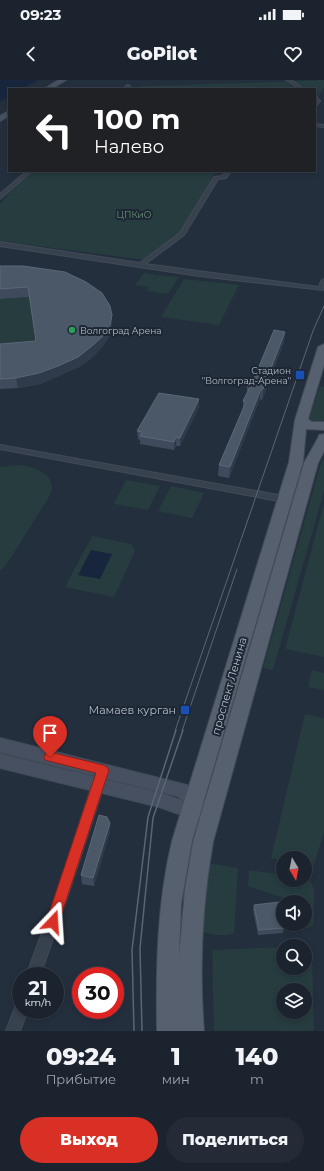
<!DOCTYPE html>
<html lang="ru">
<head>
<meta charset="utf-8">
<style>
  :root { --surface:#1b232e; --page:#242b36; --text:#f1f3f6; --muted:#a0a4aa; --line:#39404a; --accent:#d93025 }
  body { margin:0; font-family:Montserrat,sans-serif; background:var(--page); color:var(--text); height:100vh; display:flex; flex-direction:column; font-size:15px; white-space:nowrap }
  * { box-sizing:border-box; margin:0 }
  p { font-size:13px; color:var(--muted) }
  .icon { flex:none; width:22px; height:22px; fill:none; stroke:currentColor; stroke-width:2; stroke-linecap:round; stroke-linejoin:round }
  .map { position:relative; height:951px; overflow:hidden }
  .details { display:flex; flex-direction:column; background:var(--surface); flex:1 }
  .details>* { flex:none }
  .banner { position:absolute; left:8px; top:8px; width:308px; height:84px; border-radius:0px; box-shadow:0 2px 6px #0003,0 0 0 1px var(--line); background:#202124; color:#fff; overflow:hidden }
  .needle { width:26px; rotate:170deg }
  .buttons { position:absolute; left:276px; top:771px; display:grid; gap:8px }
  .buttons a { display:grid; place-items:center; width:36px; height:36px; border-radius:50%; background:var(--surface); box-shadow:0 2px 6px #0003,0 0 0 1px var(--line); font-size:20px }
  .speed { position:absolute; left:12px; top:887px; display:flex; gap:8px; font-size:20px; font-weight:700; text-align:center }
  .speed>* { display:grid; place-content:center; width:52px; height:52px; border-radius:50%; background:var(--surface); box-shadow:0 2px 6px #0003,0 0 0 1px var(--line); line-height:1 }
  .speed small { font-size:10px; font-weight:400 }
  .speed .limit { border:6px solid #d22; background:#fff; color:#111 }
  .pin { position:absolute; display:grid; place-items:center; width:34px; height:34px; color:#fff; margin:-41px -17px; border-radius:50% 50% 50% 0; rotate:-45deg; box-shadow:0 0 4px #0007 }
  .pin .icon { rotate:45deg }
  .me { position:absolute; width:44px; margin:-22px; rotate:20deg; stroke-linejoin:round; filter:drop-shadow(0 0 3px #0008) }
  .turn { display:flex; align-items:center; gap:14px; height:84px; padding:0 20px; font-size:18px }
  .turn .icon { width:52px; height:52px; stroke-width:2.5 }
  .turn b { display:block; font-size:28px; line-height:34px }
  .eta { display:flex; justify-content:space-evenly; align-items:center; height:68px; text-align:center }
  .eta b { font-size:24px; font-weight:800; line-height:28px }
  .cta { display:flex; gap:8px; margin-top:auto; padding:8px 20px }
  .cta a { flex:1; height:46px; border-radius:24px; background:var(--accent); color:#fff; font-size:16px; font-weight:800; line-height:46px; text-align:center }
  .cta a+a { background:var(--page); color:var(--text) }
  .status { display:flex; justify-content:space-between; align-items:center; height:28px; padding:0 20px; background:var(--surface); direction:ltr }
  .status svg { height:11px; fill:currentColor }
  header { display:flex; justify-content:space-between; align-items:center; height:52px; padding:0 20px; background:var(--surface); font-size:18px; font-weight:800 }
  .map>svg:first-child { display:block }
  .green { fill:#263c3f; fill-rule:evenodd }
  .water { fill:#17263c }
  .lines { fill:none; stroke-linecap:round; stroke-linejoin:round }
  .minor-casing { stroke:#414a57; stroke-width:2 }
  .secondary-casing { stroke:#414a57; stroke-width:2 }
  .primary-casing { stroke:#414a57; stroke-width:2 }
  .minor { fill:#38414e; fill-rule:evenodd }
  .secondary { fill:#465061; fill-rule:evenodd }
  .primary { fill:#56606e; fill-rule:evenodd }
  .tram-far1 { stroke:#5a6575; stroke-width:1 }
  .tram { stroke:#5a6575; stroke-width:1.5 }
  .wall { fill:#3f4b5c }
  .shaded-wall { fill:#2f3b4b }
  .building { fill:#4b5868; stroke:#5c6777 }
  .route { fill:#d93025; stroke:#8d1f18 }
  .leisure-dot { fill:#2e9e5b; stroke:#1d2633; stroke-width:1.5 }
  .transit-dot { fill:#1a4fb4; stroke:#1d2633; stroke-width:1.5 }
  .labels { text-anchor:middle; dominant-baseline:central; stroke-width:4; stroke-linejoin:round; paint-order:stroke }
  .far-park-label { font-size:9px; fill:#6b9a76; stroke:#1d2633 }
  .far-poi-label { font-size:9px; fill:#b4bcc9; stroke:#1d2633; text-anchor:start }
  .street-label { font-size:11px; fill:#b4bcc9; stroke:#1d2633 }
  .poi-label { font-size:11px; fill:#b4bcc9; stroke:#1d2633; text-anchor:end }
</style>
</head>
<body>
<div class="status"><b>09:23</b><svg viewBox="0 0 49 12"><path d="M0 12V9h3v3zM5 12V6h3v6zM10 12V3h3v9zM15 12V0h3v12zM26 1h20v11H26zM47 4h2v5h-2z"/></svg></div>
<header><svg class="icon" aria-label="back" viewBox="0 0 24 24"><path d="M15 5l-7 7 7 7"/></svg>GoPilot<svg class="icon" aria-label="heart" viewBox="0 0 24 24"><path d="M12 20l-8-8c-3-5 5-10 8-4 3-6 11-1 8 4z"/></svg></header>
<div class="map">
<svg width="324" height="951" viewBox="0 0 324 951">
  <rect width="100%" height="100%" fill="#242f3e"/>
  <path class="green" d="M324 0V7L319 16 315 14V9H306L292 1Z
    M285 2 297 9H130L142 6Z
    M34 91H219L214 94 182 153 146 180 0 161V124L10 112Z
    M144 193 157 195 151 204 158 195 179 197 168 214 147 211 149 207 135 205Z
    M184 199 239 205 219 245 161 237Z
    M29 217 37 271 0 274V219Z
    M320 306 324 307V340C318 343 314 342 309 338Z
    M324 377V411L273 590 263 588 320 386Z
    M17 385C34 386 61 395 49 417L6 485 0 491V387Z
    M126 400 160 406 148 430 114 424Z
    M171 406 204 413 192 438 158 431Z
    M324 423V577L285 569Z
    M92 456 131 464 135 471 114 517 65 507Z
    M312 590 324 593V610L308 607Z
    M305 634 324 638V752L313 788 305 786V778H283V781L271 778Z
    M213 784 238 788 234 853 228 855H216L202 852 207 786Z
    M249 790 283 795V800H305V798L311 802 314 810V843L312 847 301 849 296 844H305V822H288L284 818 248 806Z
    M300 866H308L312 872 314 951H214L212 870 283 867V888H305V866ZM283 910H305V932H283Z"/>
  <path class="water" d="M0 0H39L21 9H9V17L0 21Z
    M91 470 112 474 100 499 78 495Z"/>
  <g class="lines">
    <g class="minor-casing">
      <path id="minor" d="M286 0H291L304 9H299Z
        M127 5 130 6 127 9H123Z
        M315 15 320 21 315 27Z
        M315 44 324 45V47L315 46Z
        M27 91H32L0 119V114Z
        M226 91H231L226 98 218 99 184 155 145 184 319 207 321 201 324 199 323 210 199 196 0 166V162L140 183 180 153 214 97 222 96Z
        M0 365 284 416 288 419 284 422 0 369Z
        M103 685 107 687 109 690 68 815 40 896H26L56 815 97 690 99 687Z
        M21 923V930H28L20 951H6L16 925Z"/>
    </g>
    <g class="secondary-casing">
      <path id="secondary" d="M59 0H66L51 9H44Z
        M9 31V36L0 41V36Z
        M0 658 187 705 204 718 217 742 214 747 208 750 202 747 197 735 190 738 159 727 0 688V674L160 713 186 722 177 716 0 672Z"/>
    </g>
    <g class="primary-casing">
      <path id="primary" d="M324 264V285L308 339 312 342H324V350L306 349 303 382 192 761 181 824 179 878 185 809 193 762 304 383 318 358 319 355 324 354V371L318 383 213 762C202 825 199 887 204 951H157C156 886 157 824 172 761L289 382 295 340 318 267Z"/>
    </g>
    <use href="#minor" class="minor"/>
    <use href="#secondary" class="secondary"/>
    <use href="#primary" class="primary"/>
    <path class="tram-far1" d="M175 651 313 251 324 226
      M182 651 237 489"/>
    <path class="tram" d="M134 951 132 870 148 737 176 650
      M142 951 140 868 153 738 183 650"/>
  </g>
  <path class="wall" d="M0 186 112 235V245L110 255 103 266 93 277 79 287 59 296 40 304 18 308 0 309V264L36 261 29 217 0 219Z
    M285 252 284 262 262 320 260 319 229 398 218 396 219 385 243 328V321L247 314V307L253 301Z
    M199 319V327L180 366H176L174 370 140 364V360L138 359 137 351Z
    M110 751 94 806 82 804 81 795Z
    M254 825 284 848 283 853 258 855 253 830Z"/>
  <path class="shaded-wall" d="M112 235V245L110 255 103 266 93 277 79 287 59 296 40 304 18 308 16 298Z
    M285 252 284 262 262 320 263 309Z
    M261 309 260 319 229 398 230 387Z
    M199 319V327L180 366V358Z
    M176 357V366L174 370V362Z
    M110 743V751L94 806 93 798Z"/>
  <path class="building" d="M0 186H23L65 192 86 202 102 213 110 226 112 235 110 245 103 256 92 266 78 277 58 286 39 293 16 298 0 299V264L36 261 28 207 0 209Z
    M274 250 285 252 263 309H261L230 387 219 385 246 322 243 321 250 307H247L250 301H253Z
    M159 313 199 319 180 358 176 357 174 362 140 356 142 352 137 351Z
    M99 735 107 737 110 743 93 798 81 795Z
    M279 822 283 844H284V848L259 850 254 825Z"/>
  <path class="route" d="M50 672 103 685 107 687 109 690 59 842 57 847 53 848 48 847 46 842 96 693 45 680 44 677 45 674Z"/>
  <circle class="leisure-dot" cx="72" cy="250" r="4"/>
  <g class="transit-dot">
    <rect x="295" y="290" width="10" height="10" rx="2"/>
    <rect x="180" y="625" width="10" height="10" rx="2"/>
  </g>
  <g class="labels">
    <g class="far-park-label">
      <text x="134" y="134">ЦПКиО</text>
    </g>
    <g class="far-poi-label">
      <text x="80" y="250">Волгоград Арена</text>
      <text x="291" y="290" text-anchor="end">Стадион<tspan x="291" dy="10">"Волгоград-Арена"</tspan></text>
    </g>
    <g class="street-label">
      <text transform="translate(229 606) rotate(-74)">проспект Ленина</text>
    </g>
    <g class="poi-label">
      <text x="176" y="630">Мамаев курган</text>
    </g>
  </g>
</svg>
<div class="buttons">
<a><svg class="needle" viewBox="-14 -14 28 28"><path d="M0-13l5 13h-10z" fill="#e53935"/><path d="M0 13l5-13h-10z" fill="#a0a4aa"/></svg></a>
<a><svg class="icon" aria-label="sound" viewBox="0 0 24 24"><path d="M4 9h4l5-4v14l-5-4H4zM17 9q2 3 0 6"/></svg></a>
<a><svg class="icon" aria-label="search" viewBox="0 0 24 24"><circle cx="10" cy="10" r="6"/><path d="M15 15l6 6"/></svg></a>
<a><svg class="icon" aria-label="layers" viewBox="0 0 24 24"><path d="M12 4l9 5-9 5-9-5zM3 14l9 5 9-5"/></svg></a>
</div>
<div class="speed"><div>21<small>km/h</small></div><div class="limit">30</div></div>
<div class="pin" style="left:50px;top:677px;background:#d93025"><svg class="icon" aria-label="arrive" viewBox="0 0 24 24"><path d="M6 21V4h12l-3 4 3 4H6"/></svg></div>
<svg class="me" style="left:53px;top:842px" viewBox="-20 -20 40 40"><path d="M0-17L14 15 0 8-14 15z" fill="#d93025" stroke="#fff" stroke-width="4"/></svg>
<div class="banner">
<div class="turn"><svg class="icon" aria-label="left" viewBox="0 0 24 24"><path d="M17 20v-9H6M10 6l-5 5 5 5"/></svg><div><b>100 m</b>Налево</div></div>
</div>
</div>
<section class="details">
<div class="eta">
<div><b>09:24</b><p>Прибытие</p></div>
<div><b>1</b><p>мин</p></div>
<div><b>140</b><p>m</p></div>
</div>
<div class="cta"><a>Выход</a><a>Поделиться</a></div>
</section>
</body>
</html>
